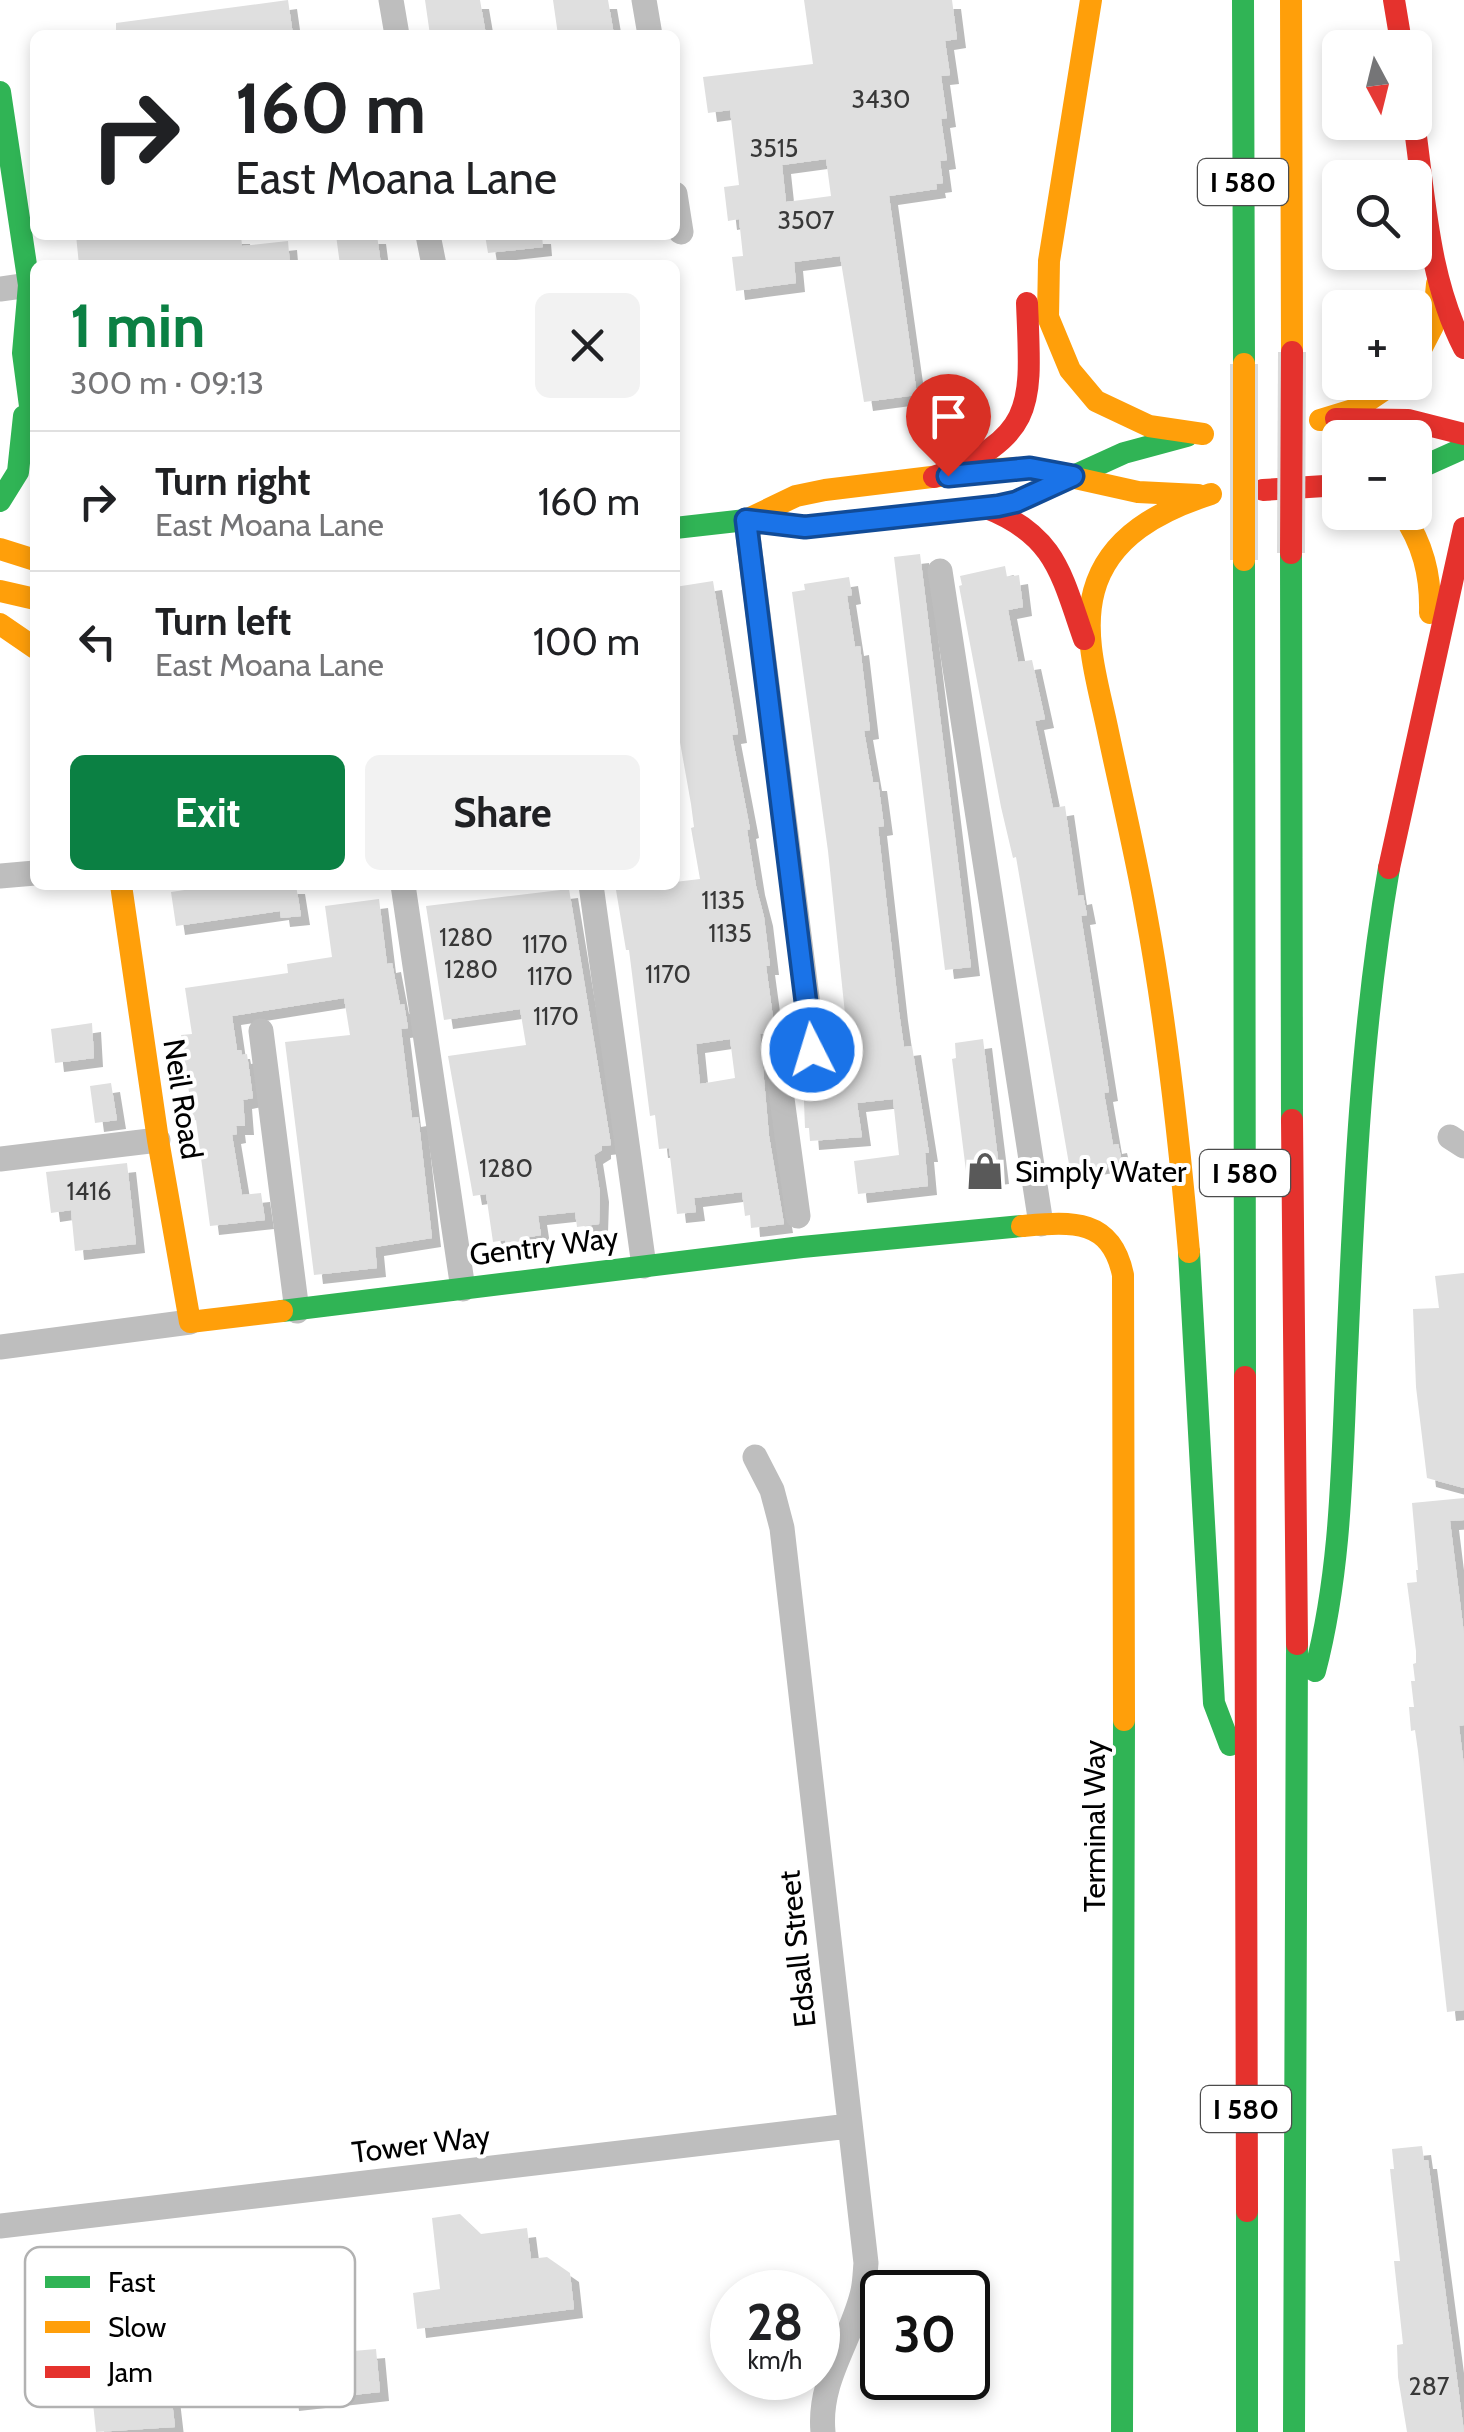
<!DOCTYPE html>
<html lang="en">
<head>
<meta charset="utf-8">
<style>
  :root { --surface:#fff; --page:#f2f2f2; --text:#202124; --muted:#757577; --line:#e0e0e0; --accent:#0b8043 }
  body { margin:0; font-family:Cabin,sans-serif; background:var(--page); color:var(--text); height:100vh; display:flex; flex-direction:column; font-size:38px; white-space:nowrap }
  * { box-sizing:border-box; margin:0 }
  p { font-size:32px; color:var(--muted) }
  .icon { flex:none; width:55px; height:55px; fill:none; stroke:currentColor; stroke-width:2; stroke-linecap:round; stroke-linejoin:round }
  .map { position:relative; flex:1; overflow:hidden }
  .sheet { position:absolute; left:30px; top:260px; width:650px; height:630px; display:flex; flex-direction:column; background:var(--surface); border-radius:15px; box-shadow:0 5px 15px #0003 }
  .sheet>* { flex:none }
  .top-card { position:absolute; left:30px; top:30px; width:650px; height:210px; border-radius:15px; box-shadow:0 5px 15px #0003; background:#fff; color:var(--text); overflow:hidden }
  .needle { width:65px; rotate:173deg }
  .controls { position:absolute; left:1322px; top:30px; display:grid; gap:20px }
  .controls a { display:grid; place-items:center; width:110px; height:110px; border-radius:15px; background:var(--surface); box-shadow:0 5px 15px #0003; font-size:50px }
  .speed { position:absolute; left:710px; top:2270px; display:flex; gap:20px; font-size:50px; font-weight:700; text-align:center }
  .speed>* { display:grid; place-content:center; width:130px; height:130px; border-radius:50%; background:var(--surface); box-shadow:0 5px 15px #0003; line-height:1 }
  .speed small { font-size:25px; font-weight:400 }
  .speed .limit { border:5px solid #111; border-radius:15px; background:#fff; color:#111 }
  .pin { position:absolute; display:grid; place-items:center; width:85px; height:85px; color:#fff; margin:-102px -42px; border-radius:50% 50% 50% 0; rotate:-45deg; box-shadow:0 0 10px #0007 }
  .pin .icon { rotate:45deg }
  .me { position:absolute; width:110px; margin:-55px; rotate:355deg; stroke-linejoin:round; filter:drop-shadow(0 0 8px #0008) }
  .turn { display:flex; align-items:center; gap:35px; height:210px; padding:0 40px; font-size:45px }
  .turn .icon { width:130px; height:130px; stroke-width:2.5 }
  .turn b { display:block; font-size:70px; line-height:85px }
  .round { display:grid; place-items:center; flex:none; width:105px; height:105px; border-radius:15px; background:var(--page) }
  .summary { display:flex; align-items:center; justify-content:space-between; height:170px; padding:0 40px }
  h1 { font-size:60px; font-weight:800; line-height:75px; color:var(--accent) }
  .cta { display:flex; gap:20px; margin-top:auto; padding:20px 40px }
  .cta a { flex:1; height:115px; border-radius:15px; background:var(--accent); color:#fff; font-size:40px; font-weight:800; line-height:115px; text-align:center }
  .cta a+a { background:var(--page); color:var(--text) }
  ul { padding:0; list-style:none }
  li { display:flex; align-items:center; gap:30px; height:140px; padding:0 40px; border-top:2px solid var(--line) }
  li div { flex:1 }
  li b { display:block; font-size:38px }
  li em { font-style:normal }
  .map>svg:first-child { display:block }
  .building { fill:#dfdfdf; fill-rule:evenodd; filter:url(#shadow) }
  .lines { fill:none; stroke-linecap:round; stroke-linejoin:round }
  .street { stroke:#bebebe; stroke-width:25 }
  .fast { stroke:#30b455; stroke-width:22 }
  .slow { stroke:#ff9f0a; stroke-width:22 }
  .jam { stroke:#e5322d; stroke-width:22 }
  .slow-bridge-casing { stroke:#dbdbdb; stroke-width:28; stroke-linecap:butt }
  .jam-bridge-casing { stroke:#dbdbdb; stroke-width:28; stroke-linecap:butt }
  .slow-bridge { stroke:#ff9f0a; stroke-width:22 }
  .jam-bridge { stroke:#e5322d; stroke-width:22 }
  .route-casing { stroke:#114b97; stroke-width:25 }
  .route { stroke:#1a73e8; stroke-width:18 }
  .labels { text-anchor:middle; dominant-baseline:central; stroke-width:8; stroke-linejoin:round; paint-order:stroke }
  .number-label { font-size:25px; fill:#383838 }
  .shield { fill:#fff; stroke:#4c4c4c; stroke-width:2.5 }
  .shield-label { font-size:28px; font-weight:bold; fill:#000 }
  .street-label { font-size:30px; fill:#000; stroke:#fff }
  .poi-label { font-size:30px; fill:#000; stroke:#fff; text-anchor:start }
  .key { fill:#fff; stroke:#b2b2b2; stroke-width:2.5 }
  .key-label { font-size:28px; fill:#000 }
</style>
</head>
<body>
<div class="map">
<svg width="1464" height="2432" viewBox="0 0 1464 2432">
  <defs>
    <filter id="shadow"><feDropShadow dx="9" dy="9" stdDeviation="0" flood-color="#0004"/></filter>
  </defs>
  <rect width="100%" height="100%" fill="#fff"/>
  <path class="building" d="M288 0 293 35H116V23Z
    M425 0H480L486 35H430Z
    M553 0H608L614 35H558Z
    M804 0H952L957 39 945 41 950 75 941 76 947 118 941 119 947 160 940 161 943 183 936 184 937 189 889 196 917 395 864 402 840 256 794 262 796 283 736 291 732 257 743 256 739 219 728 221 724 187 739 185 730 110 708 113 703 77 813 64ZM826 159 831 196 786 202 782 165Z
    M76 235H241L242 246 288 241 290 265H79Z
    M336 235H377L381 265H340Z
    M485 235H542L543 247 488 253Z
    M920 554 971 967 945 970 894 557Z
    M1005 566 1007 577 1019 575 1023 607 1008 610 1018 662 1032 660 1045 719 1035 721 1044 764 1053 808 1065 806 1078 896 1083 895 1087 915 1081 916 1109 1092 1104 1093 1113 1145 1118 1144 1122 1161 1070 1170 1016 857 1013 858 1001 807 959 586 962 585 960 576Z
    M849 577 852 595 847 596 855 647 860 646 870 730 864 731 873 782H878L884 826 878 827 899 1012 904 1047 912 1046 929 1153H925L928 1186 858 1194 854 1161 899 1155 893 1099 857 1103 862 1137 810 1141 809 1128H805L803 1076 851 1071 828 851 792 592 805 590 804 584Z
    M713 581 738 734 732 735 750 829 747 830 756 886 764 917 770 966H766L775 1032 760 1034 769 1136 784 1224 751 1228 750 1215 745 1216 742 1192 694 1198 696 1212 677 1214 669 1148 659 1149 655 1115 650 1116 629 950H626L616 890 675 885V882L700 879 691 828 694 827 691 804 675 714V587ZM730 1039 735 1078 700 1084 696 1044Z
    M218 885H296L301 916 281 918 280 911 176 926 171 892Z
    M569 889 611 1145 602 1146V1150L594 1155 600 1193 599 1224 577 1227 575 1212 538 1216 541 1235 524 1238 525 1248 506 1251 505 1240 493 1242 486 1194 473 1196 448 1056 526 1045 520 1009 444 1020 426 906Z
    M379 899 387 964 392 963 400 1005 404 1004 408 1028 401 1029 406 1069 412 1118 418 1117 419 1123 432 1238 375 1247 377 1268 314 1275 285 1042 350 1035 344 998 232 1016 237 1050H241L242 1055 247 1054 253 1098 243 1100 245 1126H236L237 1134 232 1135 242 1195 261 1193 265 1220 210 1226 196 1120 193 1121 181 1035 192 1034 185 988 288 973 287 964 332 957 325 906Z
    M92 1023 94 1058 55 1063 51 1029Z
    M983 1039 1000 1175 967 1179 952 1059 956 1058 955 1043Z
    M111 1083 117 1120 95 1123 90 1086Z
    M127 1163 136 1244 75 1251 71 1210 51 1213 46 1172Z
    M1464 1273V1488L1427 1478 1416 1387 1413 1309 1439 1308 1435 1276Z
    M1464 1498V1520L1450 1521 1464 1634V1725L1459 1726 1464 1766V2010L1447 2012 1418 1751 1415 1730 1411 1731 1409 1707H1414L1411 1681H1415L1413 1664 1416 1663V1651L1407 1583 1417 1582 1416 1570H1418L1412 1503Z
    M1422 2146 1424 2160H1428L1464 2432H1407L1398 2377 1397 2345 1403 2344 1394 2261H1400L1390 2169H1394L1392 2149Z
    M460 2214 481 2234 527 2228 531 2259 547 2257 570 2273 574 2309 417 2329 413 2293 440 2289 432 2218Z
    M376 2349 380 2392 290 2402 285 2357Z
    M169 2375 175 2427 96 2432 91 2384Z"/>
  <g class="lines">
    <path class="street" d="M391 0 397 35
      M644 0 650 35
      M675 194 681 232
      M428 235 434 265
      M0 289 29 285
      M746 520 810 1021 812 1050 784 1061 780 1084 798 1216
      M940 571 1041 1224
      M0 876 35 873
      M403 885 463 1289
      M591 885 644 1266
      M261 1031 297 1311
      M1450 1137 1464 1146
      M0 1159 158 1140
      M0 1347 190 1322
      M755 1457 772 1490 782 1528 866 2263C865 2273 865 2285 862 2295 850 2342 818 2381 823 2432
      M0 2226 849 2126"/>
    <path class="fast" d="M1243 0 1244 364
      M0 92 29 285 23 353 35 444
      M1415 470 1464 448
      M0 501 18 472 24 416
      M675 528 746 520 805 527 998 506 1016 502 1124 453 1187 436
      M1291 553 1292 1120
      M1244 560 1245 1377
      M1189 1252 1214 1703 1230 1745
      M282 1311 802 1247 1022 1226
      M1315 1671C1342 1568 1342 1459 1347 1353 1354 1191 1361 1029 1389 868
      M1247 2211V2432
      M1122 2432 1124 1720
      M1294 2432 1297 1644"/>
    <path class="slow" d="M1091 0 1049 261 1048 317 1070 370 1096 401 1149 426 1203 434
      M1291 0 1292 352
      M1415 361 1433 326 1437 284
      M1320 420 1356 409 1396 382
      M1401 512C1423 543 1431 575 1430 613
      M746 520 796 496 825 490 997 469 1030 468 1138 492 1198 495
      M0 549 35 560
      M0 591 35 599
      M0 624 35 648
      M121 885 158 1140 190 1322 282 1311
      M1022 1226C1070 1222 1111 1217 1123 1275L1124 1720
      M1189 1252C1179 1138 1167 1026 1146 913 1135 851 1120 789 1107 727 1098 684 1082 635 1094 591 1109 536 1161 510 1211 494"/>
    <path class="jam" d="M1394 0 1402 48
      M1414 122C1425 198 1428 278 1464 348
      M1336 419 1408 420 1464 434
      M934 477C1038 436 1031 405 1027 303
      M1263 490 1340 485
      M984 507C1055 534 1061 573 1084 639
      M1389 868 1464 528
      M1292 1120 1297 1644
      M1245 1377 1247 2211"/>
    <g class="slow-bridge-casing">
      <path id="slow-bridge" d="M1244 364V560"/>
    </g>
    <g class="jam-bridge-casing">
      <path id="jam-bridge" d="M1291 553 1292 352"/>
    </g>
    <use href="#slow-bridge" class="slow-bridge"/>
    <use href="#jam-bridge" class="jam-bridge"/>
  </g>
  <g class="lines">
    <g class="route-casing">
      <path id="route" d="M812 1050 746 520 805 527 998 506 1016 502 1073 476 1030 468 948 476"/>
    </g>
    <use href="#route" class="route"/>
  </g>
  <defs>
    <g id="shop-bare" transform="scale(3)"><path d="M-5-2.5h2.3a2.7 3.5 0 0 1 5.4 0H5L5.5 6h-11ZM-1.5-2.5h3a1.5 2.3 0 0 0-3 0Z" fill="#595959" stroke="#fff" stroke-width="2.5" paint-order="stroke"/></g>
  </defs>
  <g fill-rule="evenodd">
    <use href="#shop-bare" x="985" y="1171"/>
  </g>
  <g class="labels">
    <g class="number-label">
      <text x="881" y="99">3430</text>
      <text x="774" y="148">3515</text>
      <text x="806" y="220">3507</text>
      <text x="723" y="900">1135</text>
      <text x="730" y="933">1135</text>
      <text x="466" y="937">1280</text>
      <text x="545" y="944">1170</text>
      <text x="471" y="969">1280</text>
      <text x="668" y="974">1170</text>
      <text x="550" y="976">1170</text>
      <text x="556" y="1016">1170</text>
      <text x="506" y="1168">1280</text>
      <text x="89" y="1191">1416</text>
      <text x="1429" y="2386">287</text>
    </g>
    <g class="shield">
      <rect x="1198" y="159" width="90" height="46" rx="8"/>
      <rect x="1200" y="1150" width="90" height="46" rx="8"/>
      <rect x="1201" y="2086" width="90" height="46" rx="8"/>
    </g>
    <g class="shield-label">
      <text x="1243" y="182">I 580</text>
      <text x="1245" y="1173">I 580</text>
      <text x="1246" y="2109">I 580</text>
    </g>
    <g class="street-label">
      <text transform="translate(183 1099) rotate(81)">Neil Road</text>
      <text transform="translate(544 1246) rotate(-7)">Gentry Way</text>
      <text transform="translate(1094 1826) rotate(-90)">Terminal Way</text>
      <text transform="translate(797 1949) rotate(-96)">Edsall Street</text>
      <text transform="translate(421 2144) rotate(-7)">Tower Way</text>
    </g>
    <g class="poi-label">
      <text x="1015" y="1171">Simply Water</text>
    </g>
  </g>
  <rect x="25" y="2247" width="330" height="160" rx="15" class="key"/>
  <rect x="45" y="2276" width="45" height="12" fill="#30b455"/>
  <rect x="45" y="2321" width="45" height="12" fill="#ff9f0a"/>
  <rect x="45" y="2366" width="45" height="12" fill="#e5322d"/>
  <g class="key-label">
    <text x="108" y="2292">Fast</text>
    <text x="108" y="2337">Slow</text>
    <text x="108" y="2382">Jam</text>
  </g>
</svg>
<div class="controls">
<a><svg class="needle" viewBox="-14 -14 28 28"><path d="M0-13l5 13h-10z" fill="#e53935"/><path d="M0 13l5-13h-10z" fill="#757577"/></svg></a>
<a><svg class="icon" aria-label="search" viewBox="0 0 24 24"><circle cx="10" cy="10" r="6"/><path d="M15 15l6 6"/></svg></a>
<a>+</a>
<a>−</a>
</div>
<div class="speed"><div>28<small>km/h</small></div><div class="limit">30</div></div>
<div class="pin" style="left:948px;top:476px;background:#d93025"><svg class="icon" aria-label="arrive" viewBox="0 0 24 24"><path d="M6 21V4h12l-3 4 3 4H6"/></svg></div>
<svg class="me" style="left:812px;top:1050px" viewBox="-20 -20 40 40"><circle r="17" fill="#1a73e8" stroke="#fff" stroke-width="3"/><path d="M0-11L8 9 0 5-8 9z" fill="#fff"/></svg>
<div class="top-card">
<div class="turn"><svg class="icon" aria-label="right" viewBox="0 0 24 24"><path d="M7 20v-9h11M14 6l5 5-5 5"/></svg><div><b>160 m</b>East Moana Lane</div></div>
</div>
<section class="sheet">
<div class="summary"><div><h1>1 min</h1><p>300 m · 09:13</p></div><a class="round"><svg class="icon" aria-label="close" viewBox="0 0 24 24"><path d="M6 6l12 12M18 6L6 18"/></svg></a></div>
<ul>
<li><svg class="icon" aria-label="right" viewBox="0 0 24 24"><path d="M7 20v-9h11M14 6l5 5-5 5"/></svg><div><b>Turn right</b><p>East Moana Lane</p></div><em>160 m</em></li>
<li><svg class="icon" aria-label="left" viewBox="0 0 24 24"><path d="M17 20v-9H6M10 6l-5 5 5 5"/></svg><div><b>Turn left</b><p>East Moana Lane</p></div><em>100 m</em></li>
</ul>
<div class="cta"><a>Exit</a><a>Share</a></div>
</section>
</div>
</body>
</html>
